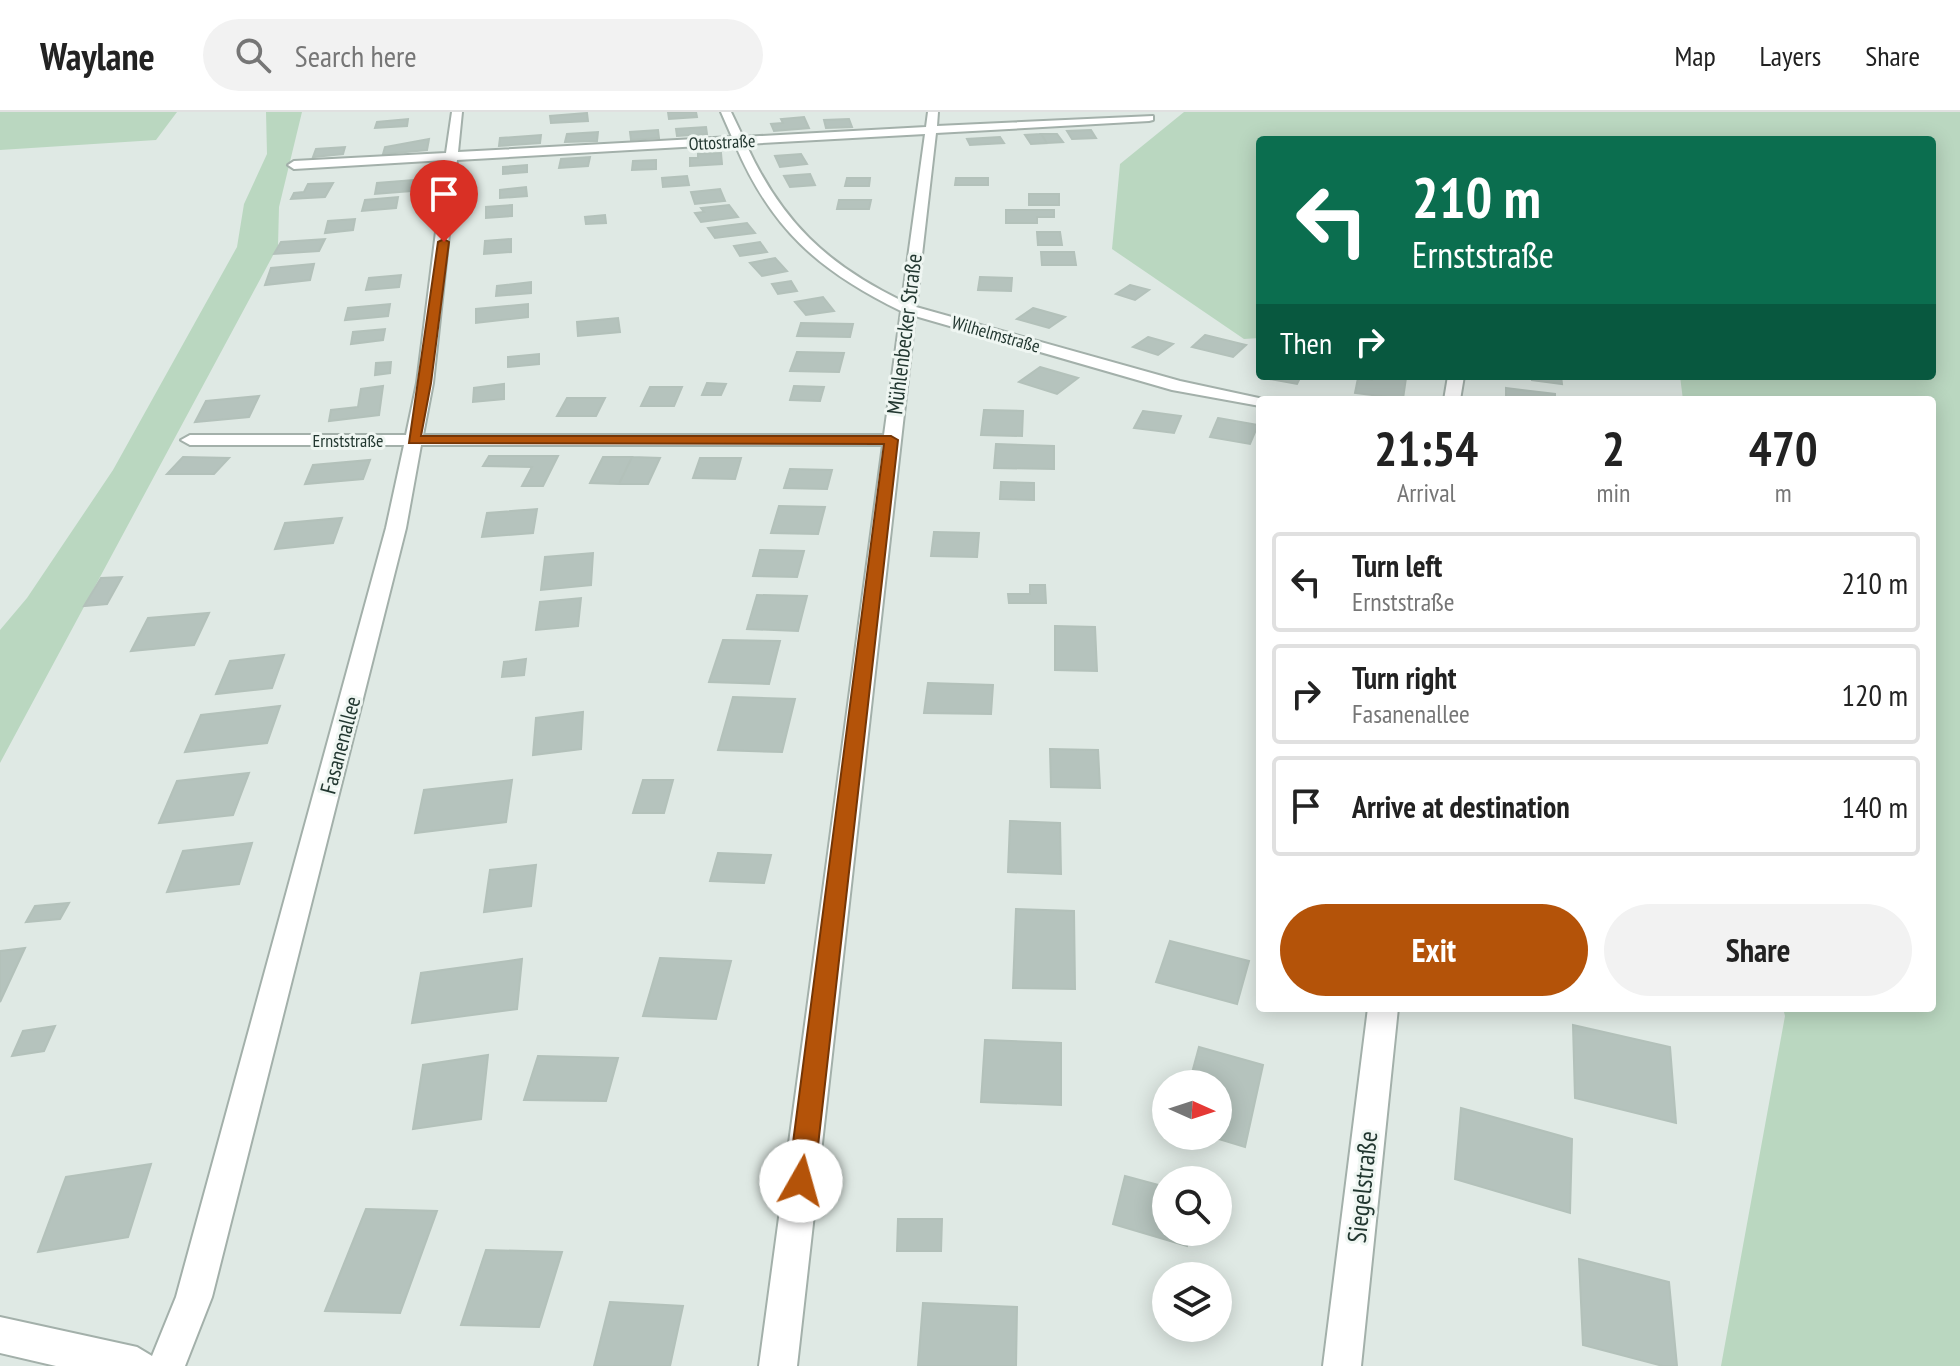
<!DOCTYPE html>
<html lang="en">
<head>
<meta charset="utf-8">
<style>
  :root { --surface:#fff; --page:#f2f2f2; --text:#222; --muted:#767676; --line:#e0e0e0; --accent:#b45309 }
  body { margin:0; font-family:"PT Sans Narrow",sans-serif; background:var(--page); color:var(--text); height:100vh; display:flex; flex-direction:column; font-size:30px; white-space:nowrap }
  * { box-sizing:border-box; margin:0 }
  p { font-size:26px; color:var(--muted) }
  .icon { flex:none; width:44px; height:44px; fill:none; stroke:currentColor; stroke-width:2; stroke-linecap:round; stroke-linejoin:round }
  .map { position:relative; flex:1; overflow:hidden }
  .panel { position:absolute; left:1256px; top:284px; width:680px; height:616px; display:flex; flex-direction:column; background:var(--surface); border-radius:8px; box-shadow:0 4px 20px #0003 }
  .panel>* { flex:none }
  .top-card { position:absolute; left:1256px; top:24px; width:680px; height:244px; border-radius:8px; box-shadow:0 4px 20px #0003; background:#0b6e4f; color:#fff; overflow:hidden }
  .needle { width:52px; rotate:93deg }
  .fabs { position:absolute; left:1152px; top:958px; display:grid; gap:16px }
  .fabs a { display:grid; place-items:center; width:80px; height:80px; border-radius:50%; background:var(--surface); box-shadow:0 4px 20px #0003; font-size:40px }
  .pin { position:absolute; display:grid; place-items:center; width:68px; height:68px; color:#fff; margin:-82px -34px; border-radius:50% 50% 50% 0; rotate:-45deg; box-shadow:0 0 8px #0007 }
  .pin .icon { rotate:45deg }
  .me { position:absolute; width:88px; margin:-44px; rotate:7deg; stroke-linejoin:round; filter:drop-shadow(0 0 6px #0008) }
  .turn { display:flex; align-items:center; gap:28px; height:168px; padding:0 24px; font-size:36px }
  .turn .icon { width:104px; height:104px; stroke-width:2.5 }
  .turn b { display:block; font-size:56px; line-height:68px }
  .then { display:flex; align-items:center; height:76px; padding:0 24px; background:#0003; gap:16px; font-size:30px }
  .eta { display:flex; justify-content:space-evenly; align-items:center; height:136px; text-align:center }
  .eta b { font-size:48px; font-weight:700; line-height:56px }
  .action { display:flex; gap:16px; margin-top:auto; padding:16px 24px }
  .action a { flex:1; height:92px; border-radius:48px; background:var(--accent); color:#fff; font-size:32px; font-weight:700; line-height:92px; text-align:center }
  .action a+a { background:var(--page); color:var(--text) }
  ul { padding:0; list-style:none }
  li { display:flex; align-items:center; gap:24px; height:100px; margin:0 16px 12px; padding:0 8px; border:4px solid var(--line); border-radius:8px }
  li div { flex:1 }
  li b { display:block; font-size:30px }
  li em { font-style:normal }
  header { display:flex; align-items:center; gap:48px; box-sizing:border-box; height:112px; padding:0 40px; background:var(--surface); border-bottom:2px solid var(--line) }
  header strong { font-size:38px }
  nav { display:flex; gap:44px; margin-inline-start:auto; font-size:28px }
  .search { width:560px; height:72px; background:var(--page); display:flex; align-items:center; gap:20px; box-sizing:border-box; padding:0 28px; border-radius:44px; color:var(--muted); font-size:30px }
  .map>svg:first-child { display:block }
  .green { fill:#bad7c0 }
  .building { fill:#b5c3bd; stroke:#b3c1ba; stroke-width:2 }
  .lines { fill:none; stroke-linecap:round; stroke-linejoin:round }
  .street-casing { stroke:#a3b0aa; stroke-width:4 }
  .street { fill:#fff; fill-rule:evenodd }
  .route { fill:#b45309; stroke:#753606; stroke-width:2 }
  .labels { text-anchor:middle; dominant-baseline:central; stroke-width:6; stroke-linejoin:round; paint-order:stroke }
  .far-street-label { font-size:18px; fill:#223730; stroke:#eff6f2 }
  .street-label { font-size:22px; fill:#223730; stroke:#eff6f2 }
  .near-street-label { font-size:26px; fill:#223730; stroke:#eff6f2 }
</style>
</head>
<body>
<header>
<strong>Waylane</strong>
<div class="search"><svg class="icon" aria-label="search" viewBox="0 0 24 24"><circle cx="10" cy="10" r="6"/><path d="M15 15l6 6"/></svg>Search here</div>
<nav><a>Map</a><a>Layers</a><a>Share</a></nav>
</header>
<div class="map">
<svg width="1960" height="1254" viewBox="0 0 1960 1254">
  <rect width="100%" height="100%" fill="#dfe9e4"/>
  <path class="green" d="M0 0H177L156 28 0 38Z
    M266 0H302L279 95 278 134 0 651V518L27 486 113 358 237 135 244 92 267 42Z
    M1184 0H1960V1254H1721L1785 904 1783 896H1932V288H1683L1680 264H1932V28H1260V226L1244 227 1112 137 1120 52Z"/>
  <path class="building" d="M668 0H696L697 5 669 7Z
    M587 1 588 9 551 11 550 4Z
    M804 5 809 16 774 19 771 12 783 11 781 7Z
    M408 7 407 14 375 16 377 10Z
    M849 7 852 15 826 16 824 8Z
    M706 15 707 22 677 24 676 17Z
    M658 18 659 26 631 28 630 20Z
    M1091 18 1096 26 1072 27 1067 19Z
    M598 20 597 29 565 30 567 22Z
    M1041 22H1057L1063 30 1047 31Z
    M1041 22 1047 31 1031 32 1025 23Z
    M541 23 540 31 499 34 500 26Z
    M1000 25 1004 31 970 33 967 27Z
    M429 27 427 38 383 42 385 35Z
    M345 35 343 42 313 45 316 37Z
    M721 41 722 52 690 54V46H698V42Z
    M801 42 807 52 780 55 775 44Z
    M590 45 588 54 559 56 561 47Z
    M656 48V57L632 58 633 49Z
    M527 53V60L503 62V55Z
    M810 62 815 73 790 75 784 64Z
    M687 64 689 73 663 75 662 66Z
    M847 66H870L869 74H845Z
    M956 66H988V73H955Z
    M426 67 424 78 375 82 377 71Z
    M333 71 325 85 291 87 294 81 304 80 308 72Z
    M526 75 527 84 500 86V78Z
    M720 77 725 89 695 92 691 80Z
    M1029 82H1059V93H1029Z
    M398 85 396 96 362 99 365 88Z
    M839 88H871L869 97H837Z
    M512 93V104L486 106V95Z
    M729 93 738 105 701 110 695 101 704 100 701 96Z
    M1006 98H1054V105H1037V111H1006Z
    M605 103 606 111 586 112 585 105Z
    M355 107 353 118 325 121 328 109Z
    M747 111 755 121 715 126 708 116Z
    M1037 120H1060L1062 133H1038Z
    M325 127 319 139 274 142 281 130Z
    M511 127V140L484 142 485 129Z
    M760 130 767 140 740 144 734 134Z
    M1041 140H1074L1076 153H1042Z
    M775 146 787 159 762 164 750 151Z
    M314 152 310 168 265 173 271 156Z
    M401 163 399 175 366 178 369 166Z
    M980 165 1012 166 1011 179 978 178Z
    M791 169 797 179 778 182 772 172Z
    M531 170V181L496 184 497 174Z
    M1130 173 1149 178 1135 188 1116 182Z
    M823 185 834 199 806 203 795 190Z
    M390 192 388 204 345 208 348 196Z
    M528 192V205L476 211V197Z
    M1033 196 1065 205 1049 216 1017 207Z
    M618 206 620 220 578 224 577 210Z
    M801 211 853 212 850 225 797 224Z
    M385 217 383 228 351 232 353 220Z
    M1205 223 1246 233 1233 245 1192 235Z
    M1148 225 1173 232 1158 243 1133 235Z
    M797 240 844 241 839 260 790 259Z
    M539 242V252L508 255V245Z
    M391 250 390 261 375 263 376 251Z
    M1040 255 1078 266 1057 282 1019 270Z
    M1265 264H1301L1297 272 1264 266Z
    M1373 264 1406 266 1403 287 1355 281 1358 266 1372 268Z
    M1532 264H1561L1562 272 1532 268Z
    M707 271 726 272 721 283H702Z
    M504 272V287L473 290 474 276Z
    M383 274 379 303 329 309 331 298 358 295 361 277Z
    M794 274 824 275 820 289 790 288Z
    M650 275H682L674 294H641Z
    M1506 276 1555 282V288H1506Z
    M259 284 249 305 195 310 206 289Z
    M567 286H605L596 304H557Z
    M984 298 1023 299 1022 324 981 323Z
    M1143 299 1181 304 1174 321 1134 316Z
    M1218 306 1258 313 1250 332 1210 325Z
    M996 332 1054 334V357L994 356Z
    M489 344H558L543 374H522L532 355 483 354Z
    M183 345 229 346 214 362H167Z
    M603 345H632L619 372 590 371Z
    M632 345 660 346 648 372H619Z
    M700 346H741L735 367 693 366Z
    M370 348 363 367 305 372 313 353Z
    M790 357 832 358 827 377 784 376Z
    M1001 370 1034 371V388L1000 387Z
    M779 394 825 395 818 422 771 421Z
    M537 397 533 421 482 425 487 401Z
    M342 406 333 431 275 437 285 411Z
    M934 420 979 421 977 445 931 444Z
    M760 438 804 439 797 465 753 464Z
    M593 441 591 473 541 478 545 445Z
    M122 465 107 492 84 494 101 466Z
    M1030 473H1045L1046 491H1009L1008 482H1030Z
    M757 483 807 484 798 519 747 517Z
    M581 486 578 514 536 518 540 490Z
    M209 501 194 533 131 539 148 506Z
    M1055 514 1095 515 1097 559 1055 558Z
    M723 528 780 529 769 572 709 570Z
    M284 543 272 576 216 582 230 549Z
    M526 547 524 563 502 565 504 550Z
    M928 571 993 573 991 602 924 601Z
    M733 585 795 587 782 640 718 638Z
    M280 594 267 631 185 640 201 603Z
    M583 600 581 637 533 643 536 606Z
    M1050 637 1098 638 1100 676 1051 675Z
    M249 661 233 703 159 711 177 669Z
    M512 668 506 710 415 721 424 678Z
    M643 668H673L664 701H633Z
    M1010 709 1060 711 1061 762 1008 760Z
    M252 731 239 772 167 780 183 739Z
    M718 741 771 743 764 771 710 769Z
    M536 753 531 794 484 800 490 758Z
    M69 791 60 807 26 810 35 794Z
    M1016 797 1074 799 1075 877 1013 876Z
    M1170 829 1249 849 1237 892 1156 870Z
    M25 836 0 890V839Z
    M660 846 731 849 716 907 643 904Z
    M522 847 517 897 412 911 421 861Z
    M1573 913 1670 935 1676 1011 1575 986Z
    M55 914 44 939 12 944 23 919Z
    M985 928 1061 931V993L981 990Z
    M1199 935 1263 953 1245 1035 1209 1024H1218V972H1189Z
    M488 943 481 1007 413 1017 423 953Z
    M538 944 618 946 606 989 524 988Z
    M1461 996 1572 1027 1570 1101 1455 1067Z
    M151 1052 128 1125 38 1140 66 1065Z
    M1125 1064 1166 1075V1120H1190L1187 1134 1113 1112Z
    M366 1097 437 1099 400 1201 325 1199Z
    M898 1107H942L941 1139H897Z
    M486 1138 562 1140 539 1215 461 1213Z
    M1579 1147 1669 1170 1677 1254H1663L1583 1233Z
    M610 1190 683 1194 670 1254H594Z
    M923 1191 1017 1195 1016 1254H918Z"/>
  <g class="lines">
    <g class="street-casing">
      <path id="street" d="M452 0H462L458 40 732 25 721 0H731L743 25 926 15 928 0H938L937 14 1153 4V8L1149 9 936 21 916 195 1180 269 1268 288H1260V294L1172 278 915 204 797 1254H759L883 333H421L406 416 212 1185 185 1254H56L0 1241V1205L137 1235 152 1244 176 1185 386 416 404 333H190L181 328 190 323H406L417 271 445 48 294 57 288 53 294 49 446 41ZM925 22 902 189C826 152 781 109 746 32ZM735 32C771 117 819 159 901 199L884 323H423L433 271 457 48Z
        M1448 264H1464L1460 288H1444Z
        M1368 896H1398L1361 1254H1323Z"/>
    </g>
    <use href="#street" class="street"/>
  </g>
  <path class="route" d="M444 127 449 130 431 271 421 324H891L898 328 814 1069 810 1077 801 1080 792 1077 788 1069 884 332 409 331 438 130Z"/>
  <g class="labels">
    <g class="far-street-label">
      <text transform="translate(722 30) rotate(-3)">Ottostraße</text>
      <text transform="translate(996 222) rotate(16)">Wilhelmstraße</text>
      <text x="348" y="328">Ernststraße</text>
    </g>
    <g class="street-label">
      <text transform="translate(904 222) rotate(-83)">Mühlenbecker Straße</text>
      <text transform="translate(340 633) rotate(-75)">Fasanenallee</text>
    </g>
    <g class="near-street-label">
      <text transform="translate(1362 1075) rotate(-84)">Siegelstraße</text>
    </g>
  </g>
</svg>
<div class="fabs">
<a><svg class="needle" viewBox="-14 -14 28 28"><path d="M0-13l5 13h-10z" fill="#e53935"/><path d="M0 13l5-13h-10z" fill="#767676"/></svg></a>
<a><svg class="icon" aria-label="search" viewBox="0 0 24 24"><circle cx="10" cy="10" r="6"/><path d="M15 15l6 6"/></svg></a>
<a><svg class="icon" aria-label="layers" viewBox="0 0 24 24"><path d="M12 4l9 5-9 5-9-5zM3 14l9 5 9-5"/></svg></a>
</div>
<div class="pin" style="left:444px;top:130px;background:#d93025"><svg class="icon" aria-label="arrive" viewBox="0 0 24 24"><path d="M6 21V4h12l-3 4 3 4H6"/></svg></div>
<svg class="me" style="left:801px;top:1069px" viewBox="-20 -20 40 40"><circle r="19" fill="#fff"/><path d="M0-13L10 11 0 6-10 11z" fill="#b45309"/></svg>
<div class="top-card">
<div class="turn"><svg class="icon" aria-label="left" viewBox="0 0 24 24"><path d="M17 20v-9H6M10 6l-5 5 5 5"/></svg><div><b>210 m</b>Ernststraße</div></div>
<div class="then">Then<svg class="icon" aria-label="right" viewBox="0 0 24 24"><path d="M7 20v-9h11M14 6l5 5-5 5"/></svg></div>
</div>
<section class="panel">
<div class="eta">
<div><b>21:54</b><p>Arrival</p></div>
<div><b>2</b><p>min</p></div>
<div><b>470</b><p>m</p></div>
</div>
<ul>
<li><svg class="icon" aria-label="left" viewBox="0 0 24 24"><path d="M17 20v-9H6M10 6l-5 5 5 5"/></svg><div><b>Turn left</b><p>Ernststraße</p></div><em>210 m</em></li>
<li><svg class="icon" aria-label="right" viewBox="0 0 24 24"><path d="M7 20v-9h11M14 6l5 5-5 5"/></svg><div><b>Turn right</b><p>Fasanenallee</p></div><em>120 m</em></li>
<li><svg class="icon" aria-label="arrive" viewBox="0 0 24 24"><path d="M6 21V4h12l-3 4 3 4H6"/></svg><div><b>Arrive at destination</b></div><em>140 m</em></li>
</ul>
<div class="action"><a>Exit</a><a>Share</a></div>
</section>
</div>
</body>
</html>
